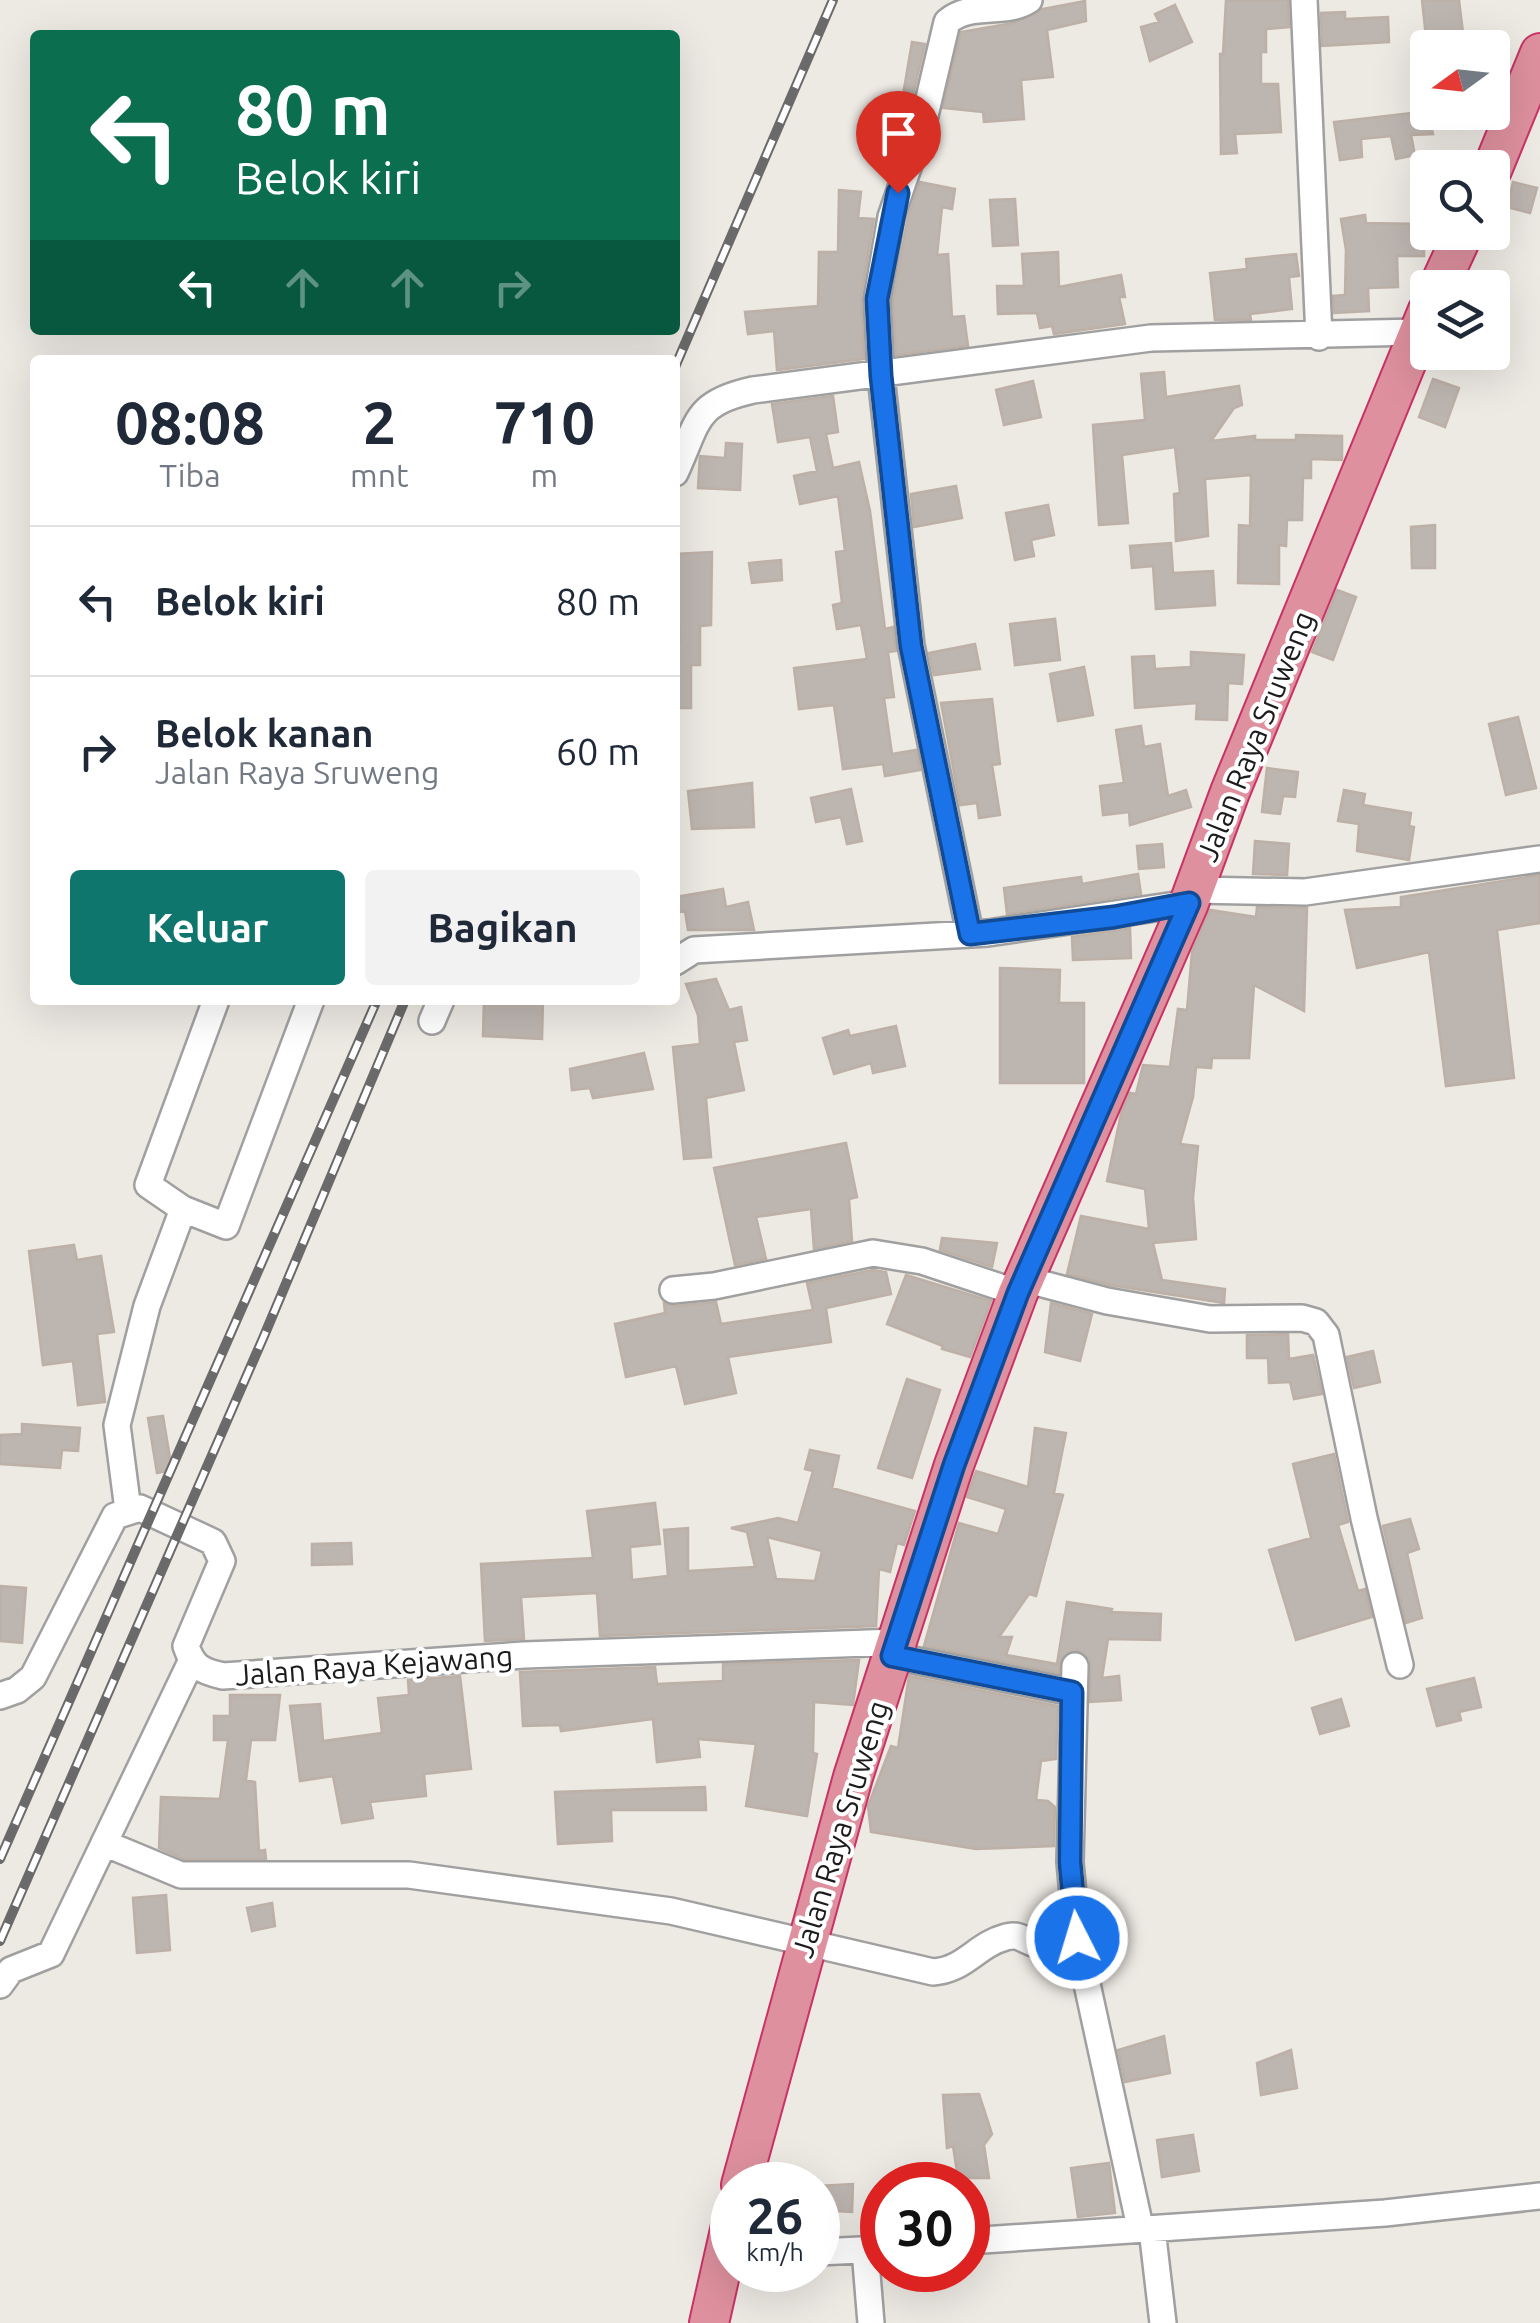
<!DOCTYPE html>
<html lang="id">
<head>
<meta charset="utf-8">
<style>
  :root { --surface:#fff; --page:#f2f2f3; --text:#1f2937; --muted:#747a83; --line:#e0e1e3; --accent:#0f766e }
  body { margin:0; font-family:Ubuntu,sans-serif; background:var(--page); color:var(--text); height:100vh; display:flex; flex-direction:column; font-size:38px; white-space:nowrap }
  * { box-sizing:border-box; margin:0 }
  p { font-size:32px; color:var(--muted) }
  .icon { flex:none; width:55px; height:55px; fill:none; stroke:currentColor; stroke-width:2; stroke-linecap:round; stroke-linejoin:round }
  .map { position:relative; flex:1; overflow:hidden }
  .details { position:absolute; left:30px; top:355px; width:650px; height:650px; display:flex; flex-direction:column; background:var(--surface); border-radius:10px; box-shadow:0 10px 40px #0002 }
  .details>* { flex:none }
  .top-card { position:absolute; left:30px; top:30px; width:650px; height:305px; border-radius:10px; box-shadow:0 10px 40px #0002; background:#0b6e4f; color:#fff; overflow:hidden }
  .needle { width:65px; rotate:255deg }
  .buttons { position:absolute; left:1410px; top:30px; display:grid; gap:20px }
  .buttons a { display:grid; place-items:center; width:100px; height:100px; border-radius:10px; background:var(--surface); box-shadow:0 10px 40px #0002; font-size:50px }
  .speed { position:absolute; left:710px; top:2162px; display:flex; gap:20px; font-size:50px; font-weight:700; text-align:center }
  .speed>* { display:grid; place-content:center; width:130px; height:130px; border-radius:50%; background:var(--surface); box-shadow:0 10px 40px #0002; line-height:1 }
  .speed small { font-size:25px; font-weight:400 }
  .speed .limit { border:15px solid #d22; background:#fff; color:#111 }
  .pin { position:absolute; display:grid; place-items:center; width:85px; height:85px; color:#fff; margin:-102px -42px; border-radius:50% 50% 50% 0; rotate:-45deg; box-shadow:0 0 10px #0007 }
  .pin .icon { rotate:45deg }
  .me { position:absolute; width:110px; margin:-55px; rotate:355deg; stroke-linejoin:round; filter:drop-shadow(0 0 8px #0008) }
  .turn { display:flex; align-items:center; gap:35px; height:210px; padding:0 40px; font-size:45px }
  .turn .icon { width:130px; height:130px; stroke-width:2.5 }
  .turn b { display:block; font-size:70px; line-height:85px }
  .lanes { display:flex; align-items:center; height:95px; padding:0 40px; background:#0003; justify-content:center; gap:50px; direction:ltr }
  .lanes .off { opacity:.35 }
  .eta { display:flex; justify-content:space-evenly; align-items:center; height:170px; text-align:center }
  .eta b { font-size:60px; font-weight:700; line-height:70px }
  .cta { display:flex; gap:20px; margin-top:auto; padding:20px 40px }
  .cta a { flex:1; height:115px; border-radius:10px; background:var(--accent); color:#fff; font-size:40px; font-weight:700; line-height:115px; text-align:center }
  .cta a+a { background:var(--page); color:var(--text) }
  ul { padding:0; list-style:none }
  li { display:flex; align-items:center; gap:30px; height:150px; padding:0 40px; border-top:2px solid var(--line) }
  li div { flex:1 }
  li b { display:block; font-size:38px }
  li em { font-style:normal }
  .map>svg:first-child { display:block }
  .building { fill:#bdb5b0; stroke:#bdb0a6; stroke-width:2.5; fill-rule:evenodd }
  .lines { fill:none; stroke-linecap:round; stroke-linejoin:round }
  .minor-casing { stroke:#a0a0a0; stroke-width:30 }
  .highway-casing { stroke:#c93265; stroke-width:42 }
  .minor { stroke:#fff; stroke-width:25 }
  .highway { stroke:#de909e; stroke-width:38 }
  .rail-casing { stroke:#6a6a6a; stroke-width:10 }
  .rail { stroke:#fff; stroke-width:6; stroke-dasharray:19; stroke-linecap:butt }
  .route-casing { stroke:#114b97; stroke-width:25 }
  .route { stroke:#1a73e8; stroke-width:18 }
  .labels { text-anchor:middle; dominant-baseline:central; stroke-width:8; stroke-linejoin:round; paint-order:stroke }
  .street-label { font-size:30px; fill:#1c1c1c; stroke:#fff }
</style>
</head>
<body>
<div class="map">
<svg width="1540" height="2323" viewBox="0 0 1540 2323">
  <rect width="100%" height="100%" fill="#ede9e3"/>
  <path class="building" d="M1226 0H1288L1289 27 1266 29V52H1261V84H1278L1281 132 1235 134 1237 153 1221 154 1220 54H1223Z
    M1422 0H1459L1463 33 1426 37Z
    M1085 1 1086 21 1047 30 1053 77 1021 80 1024 119 984 122 983 112 943 108 961 32 1013 23 1043 9Z
    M1175 5 1192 42 1150 61 1141 27 1159 22 1155 14Z
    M1345 12V19L1388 17 1389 42 1322 46 1321 13Z
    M912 42 925 44 911 103 902 101Z
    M1428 111 1433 134 1411 135 1415 155 1396 159 1391 136 1361 139 1362 157 1340 160 1334 122Z
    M920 182 955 189 952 209 942 207 937 255 948 254 952 317 964 316 968 346 896 355 893 300 907 221Z
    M1513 182 1537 188 1530 213 1507 207Z
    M839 190 861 192 858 218 874 219 861 297 864 359 777 370 774 331 748 334 745 312 818 306 819 252H838Z
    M1015 199 1018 245 993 246 990 200Z
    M1365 215 1366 223 1424 224V256H1397L1398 287 1368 288 1369 311 1334 313 1333 296 1345 295 1346 250 1341 219Z
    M1058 252 1059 287 1121 275 1125 297H1119L1125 324 1054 334 1052 326 1040 328 1037 313 998 314 997 286H1024L1022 254Z
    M1296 254 1299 276 1289 277 1292 309 1250 314 1251 320H1215L1210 273 1247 269 1246 259Z
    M1164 372 1166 397 1239 386 1242 405 1234 408 1211 441 1255 436V440H1296V435L1342 436V460L1311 459V478H1303L1302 520H1287L1286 546 1279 545V584L1238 583 1239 525 1250 526 1251 475 1205 479 1208 536 1176 541 1174 494 1180 493 1175 447 1122 455 1128 523 1099 525 1093 425 1145 420 1141 374Z
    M1433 379 1459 388 1445 427 1419 417Z
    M1033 381 1041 417 1004 425 996 390Z
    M833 396 838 432 826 434 833 468 859 462 870 511 885 629 893 627 896 651 888 652 894 697 884 698 892 754 916 750 920 770 885 776 883 764 843 769 834 705 799 709 794 668 867 659 861 625 837 629 833 605 842 603 836 552 845 551 838 496 800 504 794 476 817 471 810 437 778 442 772 404Z
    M726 443 742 444 740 490 698 488 700 456 725 458Z
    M956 486 962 518 914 527 911 494Z
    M1048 505 1054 535 1031 540 1034 556 1015 560 1006 513Z
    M1435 525V568H1412L1411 527Z
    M1171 543 1173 573 1213 571 1215 605 1156 609 1153 566 1132 568 1130 546Z
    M712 552 711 625 700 626V665H691V708H675V642H680L675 554Z
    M781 560 782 580 752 583 749 563Z
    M1337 590 1356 597 1333 660 1312 652Z
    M1055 619 1060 660 1015 665 1010 624Z
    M975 644 980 669 934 675 929 653Z
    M1191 652 1244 655 1242 684 1228 683 1227 720 1196 719 1197 703 1135 708 1132 657 1154 656 1155 669 1191 667Z
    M1084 667 1093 715 1058 721 1050 674Z
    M992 699 1000 764 992 765 1000 815 979 818 977 803 960 805 941 703Z
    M1518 717 1536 788 1506 795 1489 724Z
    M1141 726 1144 747 1160 744 1168 796 1186 790 1191 807 1130 825 1129 812 1103 815 1100 786 1124 783 1116 730Z
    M1267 768 1298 772 1295 797 1283 796 1280 814 1262 812Z
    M752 783 754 827 692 829 688 791Z
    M851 789 862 841 847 844 841 817 816 822 811 798Z
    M1344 790 1365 794 1363 805 1411 813 1409 826 1414 827 1409 860 1357 851 1359 824 1338 821Z
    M1255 841 1289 844 1287 875 1253 874Z
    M1162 844 1164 867 1139 869 1137 846Z
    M1138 874 1141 894 1007 914 1004 888 1081 877 1082 884Z
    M1540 875V923L1497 930 1514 1078 1446 1086 1429 952 1357 968 1345 910 1401 907V897Z
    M723 889 726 907 748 902 754 930H688L685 911 675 913V897Z
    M1257 907 1307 908 1304 1011 1254 985 1249 1058H1212L1211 1068 1196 1067 1193 1097 1180 1144 1198 1146 1193 1198 1196 1239 1153 1243 1162 1280 1225 1289 1224 1303 1110 1285 1067 1274 1081 1216 1149 1229 1145 1189 1107 1181 1121 1114 1130 1093 1136 1094 1143 1065 1170 1067 1178 1009 1187 1010 1192 952 1210 910 1256 917Z
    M1130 928 1131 958 1073 960 1072 937Z
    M1000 968 1060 970 1059 1003H1084V1083H1000Z
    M716 979 729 1010 741 1007 747 1040 734 1042 744 1090 706 1098 711 1157 684 1159 673 1047 700 1044 698 1015 686 984Z
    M484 1000H543L542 1039 483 1036Z
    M896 1026 905 1066 873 1073 871 1063 834 1074 823 1038 848 1030 850 1036Z
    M644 1053 653 1089 593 1098 590 1088 572 1090 570 1069Z
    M846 1143 857 1197 849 1199 852 1241 814 1249 811 1209 756 1217 766 1259 735 1265 714 1168Z
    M942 1238 997 1243 992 1267 940 1250Z
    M74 1245 77 1260 101 1256 114 1332 97 1334 105 1402 78 1405 73 1361 43 1365 29 1251Z
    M873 1270 886 1272 891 1294 826 1308 831 1342 728 1357 736 1393 685 1404 676 1366 626 1377 615 1324 665 1313 664 1303 675 1306 716 1302 721 1324 813 1310 807 1283Z
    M906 1275 991 1301 970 1357 942 1349 943 1346 887 1324Z
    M1051 1303 1092 1314 1080 1361 1045 1352Z
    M1288 1334 1289 1359 1313 1355 1322 1394 1294 1399 1290 1382 1269 1383 1268 1358H1247V1335Z
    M1373 1351 1380 1382 1354 1388 1347 1357Z
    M907 1379 940 1390 912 1478 878 1468Z
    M163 1416 172 1470 157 1473 148 1418Z
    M22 1424 80 1428 78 1451 62 1450 60 1468 0 1464V1435L22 1434Z
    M1035 1428 1066 1433 1054 1493 1063 1495 1036 1596 1029 1594 999 1637H1012L1006 1655 1057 1664 1067 1602 1112 1609 1111 1612 1161 1614 1160 1640 1108 1639 1102 1678 1119 1676 1121 1700 1090 1702V1659L1076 1650 1062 1657 1059 1673 924 1646 959 1523 998 1534 1006 1509 967 1497 976 1471 1028 1487Z
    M810 1450 839 1456 832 1488 915 1511 904 1545 897 1543 890 1572 879 1569 876 1626 600 1636 597 1593 521 1597 524 1639 485 1641 481 1564 593 1558 587 1511 655 1503 660 1544 630 1547 632 1580 668 1576 664 1530 688 1528V1571L755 1567 747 1532 731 1528 778 1518 798 1523 813 1471 805 1469ZM767 1537 822 1551 815 1581 776 1579Z
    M1334 1454 1348 1522 1338 1525 1358 1591 1365 1589 1372 1617 1296 1640 1269 1550 1311 1538 1293 1464Z
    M1410 1519 1419 1549 1407 1553 1422 1618 1406 1623 1383 1526Z
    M351 1543 352 1564 312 1565V1544Z
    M0 1586 26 1588 22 1643 0 1641Z
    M859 1660 853 1705 814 1702 813 1753 817 1754 807 1816 746 1806 756 1744 698 1739 700 1757 657 1762 653 1719 561 1731 560 1725 523 1726 520 1672 655 1667 657 1684 723 1681V1664Z
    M460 1676 471 1769 424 1774 426 1796 370 1802 373 1818 342 1823 333 1776 300 1781 290 1706 320 1704 323 1741 382 1733 378 1698 409 1695 408 1680Z
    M909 1676 1058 1706 1056 1759 1041 1761 1036 1800 1048 1801 1055 1807 1054 1846 976 1849 871 1832 868 1806 891 1746 898 1748Z
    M1474 1678 1481 1707 1459 1712 1461 1720 1437 1726 1427 1689Z
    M230 1695H280L275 1740H251L246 1780 255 1782 259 1851 265 1850 266 1859H184L159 1848 161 1797 220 1799 228 1740H214V1716H230Z
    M1341 1699 1349 1726 1320 1734 1312 1708Z
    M705 1787 706 1810H611L612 1841 558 1844 555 1792Z
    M166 1895 170 1950 137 1953 133 1898Z
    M272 1903 275 1926 252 1931 247 1908Z
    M1164 2036 1170 2073 1125 2082 1118 2050Z
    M1291 2050 1297 2088 1261 2095 1257 2063Z
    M979 2094 992 2134 984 2145 989 2178H958L953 2146 947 2148 943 2095Z
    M1193 2135 1199 2171 1162 2177 1157 2140Z
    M1109 2163 1115 2213 1078 2217 1071 2168Z
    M853 2184 852 2212 818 2210V2186Z"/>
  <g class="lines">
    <g class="minor-casing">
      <path id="minor" d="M1304 0 1319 337
        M675 473C699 421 694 403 753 390L1151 338 1418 332
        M1194 890 1305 892 1540 859
        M970 934 911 645 881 376 877 299 891 217 923 124 947 22C971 1 1005 16 1029 0
        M675 962 694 950 988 933 1189 903
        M216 1000 148 1185 183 1209 226 1226 311 1000
        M432 1021 441 1000
        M1024 1279 1107 1301 1210 1319 1302 1318 1316 1322 1326 1335 1364 1518 1400 1665
        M673 1290 714 1286 873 1253 922 1261 1018 1293
        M128 1510 117 1425 147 1306 183 1209
        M893 1656 1072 1692
        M1075 1666 1070 1862 1077 1938 1140 2227
        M0 1696 17 1690 33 1677 115 1516 140 1508 213 1542 222 1561 186 1646C193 1667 201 1671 223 1676L524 1655 897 1642
        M104 1843 181 1875H409L671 1911 933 1972C965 1970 976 1945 1006 1937 1019 1933 1024 1941 1036 1944 1048 1946 1065 1940 1077 1938
        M0 1985 11 1970 51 1954 191 1662
        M1152 2229 1163 2323
        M968 2241 1385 2213 1540 2196
        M865 2250 871 2323
        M818 2252 882 2249"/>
    </g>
    <g class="highway-casing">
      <path id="highway" d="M1492 170 1540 53
        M1438 288 1464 232
        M741 2185 853 1777 954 1465 1018 1293 1189 903 1230 792 1428 310
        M709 2323 732 2221"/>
    </g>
    <use href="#minor" class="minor"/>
    <use href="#highway" class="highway"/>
    <g class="rail-casing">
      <path id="rail" d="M675 367 833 0
        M0 1859 377 1000
        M0 1941 264 1336 405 1000"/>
    </g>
    <use href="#rail" class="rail"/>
  </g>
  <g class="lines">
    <g class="route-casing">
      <path id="route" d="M898 193 877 299 881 376 911 646 970 934 1114 917 1189 903 1018 1293 954 1465 892 1656 1072 1692 1070 1862 1077 1938"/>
    </g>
    <use href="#route" class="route"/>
  </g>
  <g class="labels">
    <g class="street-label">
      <text transform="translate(1255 736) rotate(-68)">Jalan Raya Sruweng</text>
      <text transform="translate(374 1665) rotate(-4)">Jalan Raya Kejawang</text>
      <text transform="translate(840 1829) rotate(-73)">Jalan Raya Sruweng</text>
    </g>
  </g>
</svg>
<div class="buttons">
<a><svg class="needle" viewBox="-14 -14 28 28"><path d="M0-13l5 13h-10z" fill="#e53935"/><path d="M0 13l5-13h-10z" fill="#747a83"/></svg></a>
<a><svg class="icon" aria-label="search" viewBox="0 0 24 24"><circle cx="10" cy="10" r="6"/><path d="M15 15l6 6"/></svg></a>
<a><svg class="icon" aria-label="layers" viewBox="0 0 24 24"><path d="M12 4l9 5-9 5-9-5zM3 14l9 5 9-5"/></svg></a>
</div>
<div class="speed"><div>26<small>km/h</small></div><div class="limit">30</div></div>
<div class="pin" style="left:898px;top:193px;background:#d93025"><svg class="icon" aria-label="arrive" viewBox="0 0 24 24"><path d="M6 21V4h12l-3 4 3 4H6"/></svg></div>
<svg class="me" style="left:1077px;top:1938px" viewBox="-20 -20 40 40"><circle r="17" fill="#1a73e8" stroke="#fff" stroke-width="3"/><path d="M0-11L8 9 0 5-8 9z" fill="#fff"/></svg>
<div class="top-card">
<div class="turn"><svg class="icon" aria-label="left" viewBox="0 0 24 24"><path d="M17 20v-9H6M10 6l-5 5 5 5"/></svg><div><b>80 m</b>Belok kiri</div></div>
<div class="lanes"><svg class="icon" aria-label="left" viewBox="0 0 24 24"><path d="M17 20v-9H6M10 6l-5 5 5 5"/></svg><svg class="icon off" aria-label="ahead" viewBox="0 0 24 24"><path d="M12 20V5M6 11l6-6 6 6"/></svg><svg class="icon off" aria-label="ahead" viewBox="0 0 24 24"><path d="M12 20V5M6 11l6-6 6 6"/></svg><svg class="icon off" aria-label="right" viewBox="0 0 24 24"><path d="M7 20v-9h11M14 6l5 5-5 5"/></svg></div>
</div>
<section class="details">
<div class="eta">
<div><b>08:08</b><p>Tiba</p></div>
<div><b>2</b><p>mnt</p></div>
<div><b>710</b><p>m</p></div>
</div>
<ul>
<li><svg class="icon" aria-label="left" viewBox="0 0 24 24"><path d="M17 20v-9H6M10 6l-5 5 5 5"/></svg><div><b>Belok kiri</b></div><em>80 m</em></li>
<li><svg class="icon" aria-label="right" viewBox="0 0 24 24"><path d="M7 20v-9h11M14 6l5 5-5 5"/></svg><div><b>Belok kanan</b><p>Jalan Raya Sruweng</p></div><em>60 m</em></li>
</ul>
<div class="cta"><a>Keluar</a><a>Bagikan</a></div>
</section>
</div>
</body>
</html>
